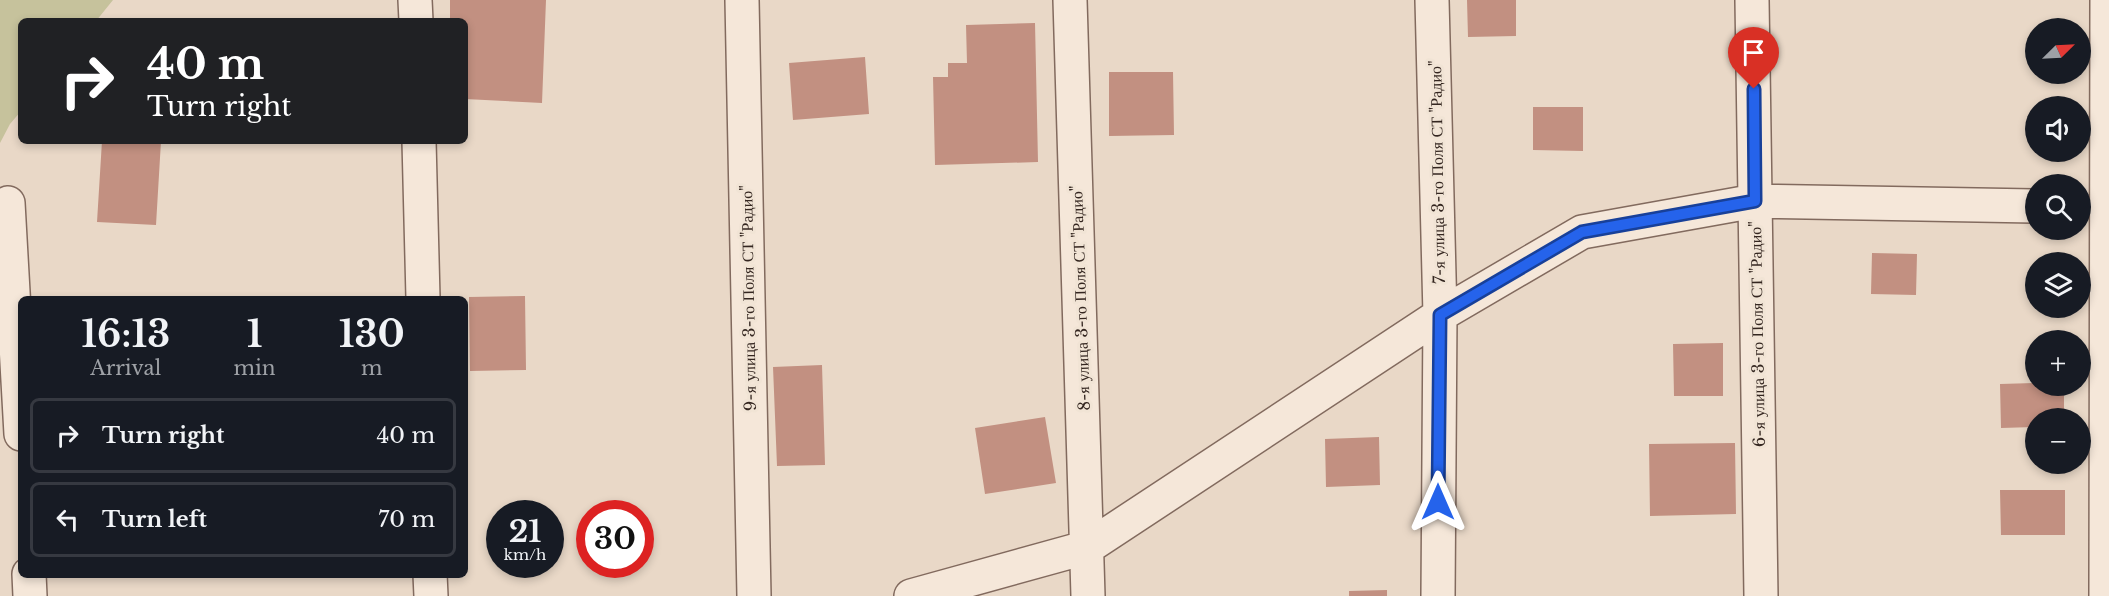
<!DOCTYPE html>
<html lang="en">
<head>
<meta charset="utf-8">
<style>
  :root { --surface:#171b24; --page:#242831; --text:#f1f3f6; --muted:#9ea1a6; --line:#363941 }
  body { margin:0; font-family:"Libre Baskerville",serif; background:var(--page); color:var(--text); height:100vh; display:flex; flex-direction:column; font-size:22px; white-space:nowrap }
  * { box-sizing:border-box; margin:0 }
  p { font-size:20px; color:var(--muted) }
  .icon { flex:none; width:33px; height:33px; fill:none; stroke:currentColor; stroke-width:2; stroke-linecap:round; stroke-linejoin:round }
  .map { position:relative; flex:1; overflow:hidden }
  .side { position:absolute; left:18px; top:296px; width:450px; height:282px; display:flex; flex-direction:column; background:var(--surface); border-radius:9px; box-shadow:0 3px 9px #0003 }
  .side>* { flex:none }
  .banner { position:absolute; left:18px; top:18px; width:450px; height:126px; border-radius:9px; box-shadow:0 3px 9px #0003; background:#202124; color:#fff; overflow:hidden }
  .needle { width:39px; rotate:66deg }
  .controls { position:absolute; left:2025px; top:18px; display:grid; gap:12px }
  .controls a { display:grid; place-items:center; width:66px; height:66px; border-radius:50%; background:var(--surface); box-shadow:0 3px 9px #0003; font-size:30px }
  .speed { position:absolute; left:486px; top:500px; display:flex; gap:12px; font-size:30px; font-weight:700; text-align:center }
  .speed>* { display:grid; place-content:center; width:78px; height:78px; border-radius:50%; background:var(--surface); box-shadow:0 3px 9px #0003; line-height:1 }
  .speed small { font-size:15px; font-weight:400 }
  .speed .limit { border:9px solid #d22; background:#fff; color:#111 }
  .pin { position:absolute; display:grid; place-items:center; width:51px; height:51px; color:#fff; margin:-62px -26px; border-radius:50% 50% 50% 0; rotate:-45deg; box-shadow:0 0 6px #0007 }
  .pin .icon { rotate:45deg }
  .me { position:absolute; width:66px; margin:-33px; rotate:0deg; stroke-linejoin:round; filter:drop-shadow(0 0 4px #0008) }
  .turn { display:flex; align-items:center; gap:21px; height:126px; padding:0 30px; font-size:27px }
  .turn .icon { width:78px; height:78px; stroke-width:2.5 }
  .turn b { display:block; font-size:42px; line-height:51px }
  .eta { display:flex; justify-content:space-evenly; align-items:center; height:102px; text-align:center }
  .eta b { font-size:36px; font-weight:800; line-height:42px }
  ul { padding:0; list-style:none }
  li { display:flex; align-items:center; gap:18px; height:75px; margin:0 12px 9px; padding:0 18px; border:3px solid var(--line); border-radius:9px }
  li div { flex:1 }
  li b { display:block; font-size:22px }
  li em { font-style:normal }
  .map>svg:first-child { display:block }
  .green { fill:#c6c29c }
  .building { fill:#c29081 }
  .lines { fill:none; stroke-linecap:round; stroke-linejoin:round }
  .minor-casing { stroke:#826a5e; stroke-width:36 }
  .minor { stroke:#f5e7d9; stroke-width:33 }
  .route-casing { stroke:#184099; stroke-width:15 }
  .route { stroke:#2563eb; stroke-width:10 }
  .labels { text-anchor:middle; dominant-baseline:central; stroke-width:6; stroke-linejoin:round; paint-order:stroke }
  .street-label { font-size:16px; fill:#342620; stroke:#f1e4d5 }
</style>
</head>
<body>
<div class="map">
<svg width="2109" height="596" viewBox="0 0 2109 596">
  <rect width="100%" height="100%" fill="#e9d8c7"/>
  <path class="green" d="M0 0H113L96 21H21V111L10 124 0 143Z"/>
  <path class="building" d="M450 0H546L542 103 465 99V21H450Z
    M1467 0H1516V36L1468 37Z
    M1035 23 1038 162 935 165 933 77H948V63H967L966 25Z
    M865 57 869 114 793 120 789 63Z
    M1109 72H1173L1174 135 1109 136Z
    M1533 107H1583V151L1533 150Z
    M102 141H161L156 225 97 222Z
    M1872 253 1917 254 1916 295 1871 294Z
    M525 296 526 370 470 371 469 297Z
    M1723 343V396H1674L1673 344Z
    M822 365 825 465 777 466 773 367Z
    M2036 383V386H2064V418H2036V427L2001 428 2000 384Z
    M1045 417 1056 483 985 494 975 428Z
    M1379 437 1380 485 1326 487 1325 439Z
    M1735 443 1736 514 1650 516 1649 444Z
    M2000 490H2065V535H2001Z
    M1387 590V596H1349V591Z"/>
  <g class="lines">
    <g class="minor-casing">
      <path id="minor" d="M415 0 416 21
        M742 0 754 596
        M1070 0 1088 596
        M1432 0 1440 315 1438 596
        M1752 0 1761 596
        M419 141 423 298
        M8 203 21 434
        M29 574 30 596
        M430 574 431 596
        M911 596 1088 547 1440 315 1582 232 1755 201 2036 206
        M2106 596 2107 0"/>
    </g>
    <use href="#minor" class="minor"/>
  </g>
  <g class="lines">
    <g class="route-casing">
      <path id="route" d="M1438 502 1440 315 1582 232 1755 201 1754 89"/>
    </g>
    <use href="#route" class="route"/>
  </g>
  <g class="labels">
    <g class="street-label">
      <text transform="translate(1437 172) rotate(-91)">7-я улица 3-го Поля СТ "Радио"</text>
      <text transform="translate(748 298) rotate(-91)">9-я улица 3-го Поля СТ "Радио"</text>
      <text transform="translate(1080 298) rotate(-92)">8-я улица 3-го Поля СТ "Радио"</text>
      <text transform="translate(1757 334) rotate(-91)">6-я улица 3-го Поля СТ "Радио"</text>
    </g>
  </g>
</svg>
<div class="controls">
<a><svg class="needle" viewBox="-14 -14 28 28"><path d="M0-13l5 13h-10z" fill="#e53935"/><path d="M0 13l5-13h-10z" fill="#9ea1a6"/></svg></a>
<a><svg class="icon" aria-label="sound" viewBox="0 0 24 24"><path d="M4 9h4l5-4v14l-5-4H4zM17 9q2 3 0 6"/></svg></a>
<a><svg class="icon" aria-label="search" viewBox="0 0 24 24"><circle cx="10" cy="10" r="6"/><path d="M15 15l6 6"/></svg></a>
<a><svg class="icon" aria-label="layers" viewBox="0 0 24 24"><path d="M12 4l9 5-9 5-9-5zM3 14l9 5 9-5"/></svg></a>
<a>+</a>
<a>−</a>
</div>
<div class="speed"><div>21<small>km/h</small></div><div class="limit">30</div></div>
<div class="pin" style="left:1754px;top:89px;background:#d93025"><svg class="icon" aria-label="arrive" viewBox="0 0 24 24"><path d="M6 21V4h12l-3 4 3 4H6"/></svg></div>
<svg class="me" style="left:1438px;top:502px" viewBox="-20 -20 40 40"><path d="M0-17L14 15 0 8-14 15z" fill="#2563eb" stroke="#fff" stroke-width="4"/></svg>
<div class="banner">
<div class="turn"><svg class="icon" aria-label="right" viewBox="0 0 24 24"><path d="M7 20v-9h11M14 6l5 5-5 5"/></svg><div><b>40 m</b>Turn right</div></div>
</div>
<section class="side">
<div class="eta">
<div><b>16:13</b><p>Arrival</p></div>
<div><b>1</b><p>min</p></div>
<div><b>130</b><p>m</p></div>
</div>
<ul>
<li><svg class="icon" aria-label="right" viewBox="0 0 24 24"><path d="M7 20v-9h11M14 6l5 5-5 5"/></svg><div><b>Turn right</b></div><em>40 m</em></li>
<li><svg class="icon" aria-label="left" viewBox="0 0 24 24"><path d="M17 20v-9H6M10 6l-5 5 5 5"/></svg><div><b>Turn left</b></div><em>70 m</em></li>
</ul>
</section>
</div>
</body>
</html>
